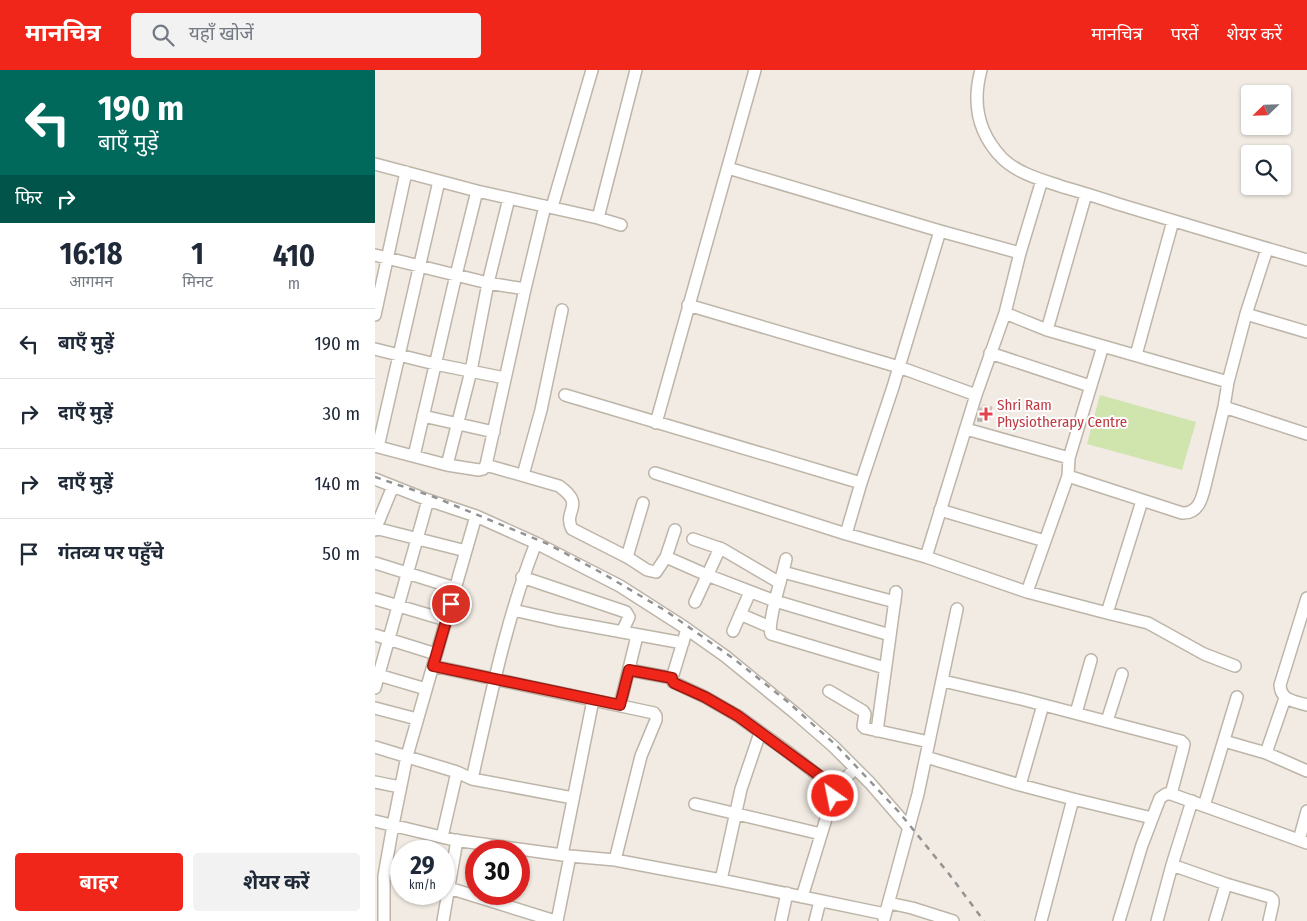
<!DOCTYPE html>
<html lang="hi">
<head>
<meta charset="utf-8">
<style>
  :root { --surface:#fff; --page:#f2f2f3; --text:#1f2937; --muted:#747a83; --line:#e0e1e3; --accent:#f0261a }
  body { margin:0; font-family:"Fira Sans Condensed","Noto Sans Devanagari",sans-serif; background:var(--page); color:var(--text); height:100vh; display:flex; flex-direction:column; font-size:19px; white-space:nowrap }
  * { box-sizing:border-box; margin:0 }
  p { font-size:16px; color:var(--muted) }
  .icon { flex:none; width:28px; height:28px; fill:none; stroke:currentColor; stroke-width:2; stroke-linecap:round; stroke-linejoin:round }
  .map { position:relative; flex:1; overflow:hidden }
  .details { display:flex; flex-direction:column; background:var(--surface); width:375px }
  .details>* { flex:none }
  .banner { background:#00695c; color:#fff; overflow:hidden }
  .needle { width:32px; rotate:247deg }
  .controls { position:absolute; left:866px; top:15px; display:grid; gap:10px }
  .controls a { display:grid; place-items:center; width:50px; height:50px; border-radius:5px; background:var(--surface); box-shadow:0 1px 4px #0004; font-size:25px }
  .speed { position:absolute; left:15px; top:770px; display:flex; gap:10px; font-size:25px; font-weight:700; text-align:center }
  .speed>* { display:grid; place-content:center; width:65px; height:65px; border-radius:50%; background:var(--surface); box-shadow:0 1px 4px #0004; line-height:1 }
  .speed small { font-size:12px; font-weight:400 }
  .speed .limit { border:8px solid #d22; background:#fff; color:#111 }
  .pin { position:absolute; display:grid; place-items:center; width:42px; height:42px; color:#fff; margin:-21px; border:2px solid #fff; border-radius:50%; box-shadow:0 1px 5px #0007 }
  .me { position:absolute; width:55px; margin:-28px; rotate:327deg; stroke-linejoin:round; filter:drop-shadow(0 0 4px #0008) }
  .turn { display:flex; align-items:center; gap:18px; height:105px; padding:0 15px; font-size:22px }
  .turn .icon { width:65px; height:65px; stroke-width:2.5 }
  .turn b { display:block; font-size:35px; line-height:42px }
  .then { display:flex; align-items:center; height:48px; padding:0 15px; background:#0003; gap:10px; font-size:19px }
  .eta { display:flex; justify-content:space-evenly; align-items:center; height:85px; text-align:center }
  .eta b { font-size:30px; font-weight:700; line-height:35px }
  .cta { display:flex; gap:10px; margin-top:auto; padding:10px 15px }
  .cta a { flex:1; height:58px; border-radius:5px; background:var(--accent); color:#fff; font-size:20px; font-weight:700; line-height:58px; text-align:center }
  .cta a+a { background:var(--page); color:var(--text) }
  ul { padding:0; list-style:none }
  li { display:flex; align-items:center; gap:15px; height:70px; padding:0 15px; border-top:1px solid var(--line) }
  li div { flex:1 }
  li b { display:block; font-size:19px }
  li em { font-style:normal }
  header { display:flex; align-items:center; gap:30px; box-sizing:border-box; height:70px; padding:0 25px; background:var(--accent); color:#fff }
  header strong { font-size:24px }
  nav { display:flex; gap:28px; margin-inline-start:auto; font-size:18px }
  .search { width:350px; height:45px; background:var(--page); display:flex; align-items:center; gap:12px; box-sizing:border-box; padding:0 18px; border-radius:5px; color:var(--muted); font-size:19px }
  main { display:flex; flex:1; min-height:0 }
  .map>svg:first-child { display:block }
  .green { fill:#d0e4ad }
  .building { fill:#d4c8bc; stroke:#ccbdac; filter:url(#shadow) }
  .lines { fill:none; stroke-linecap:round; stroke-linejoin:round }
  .minor-casing { stroke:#beb5a9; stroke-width:14 }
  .minor { stroke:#fff; stroke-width:11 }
  .rail { stroke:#939393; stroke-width:2.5; stroke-dasharray:6 6; stroke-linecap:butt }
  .route-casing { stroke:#9c1911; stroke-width:12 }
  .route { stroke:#f0261a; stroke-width:9 }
  .health-dot { fill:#e0444e; stroke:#fff; stroke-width:2 }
  .labels { text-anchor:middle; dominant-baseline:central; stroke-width:4; stroke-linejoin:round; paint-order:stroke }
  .health-label { font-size:15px; fill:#be3a42; stroke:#fff; text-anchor:start }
</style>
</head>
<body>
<header>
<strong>मानचित्र</strong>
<div class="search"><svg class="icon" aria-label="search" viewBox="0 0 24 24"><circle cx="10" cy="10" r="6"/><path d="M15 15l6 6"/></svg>यहाँ खोजें</div>
<nav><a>मानचित्र</a><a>परतें</a><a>शेयर करें</a></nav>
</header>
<main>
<section class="details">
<div class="banner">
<div class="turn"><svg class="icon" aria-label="left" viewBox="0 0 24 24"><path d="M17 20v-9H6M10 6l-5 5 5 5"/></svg><div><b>190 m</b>बाएँ मुड़ें</div></div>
<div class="then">फिर<svg class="icon" aria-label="right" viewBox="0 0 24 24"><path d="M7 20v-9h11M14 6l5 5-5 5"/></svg></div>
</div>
<div class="eta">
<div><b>16:18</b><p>आगमन</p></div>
<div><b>1</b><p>मिनट</p></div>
<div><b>410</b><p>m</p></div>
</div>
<ul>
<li><svg class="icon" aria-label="left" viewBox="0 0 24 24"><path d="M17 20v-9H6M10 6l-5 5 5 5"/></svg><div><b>बाएँ मुड़ें</b></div><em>190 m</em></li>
<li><svg class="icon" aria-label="right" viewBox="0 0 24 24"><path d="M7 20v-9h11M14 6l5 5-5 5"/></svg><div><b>दाएँ मुड़ें</b></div><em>30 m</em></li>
<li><svg class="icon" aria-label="right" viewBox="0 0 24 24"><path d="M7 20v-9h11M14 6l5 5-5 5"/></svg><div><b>दाएँ मुड़ें</b></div><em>140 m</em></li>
<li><svg class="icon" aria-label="arrive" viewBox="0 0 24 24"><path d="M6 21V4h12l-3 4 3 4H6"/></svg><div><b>गंतव्य पर पहुँचे</b></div><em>50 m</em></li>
</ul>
<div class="cta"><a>बाहर</a><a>शेयर करें</a></div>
</section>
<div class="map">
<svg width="932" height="851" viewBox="0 0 932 851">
  <defs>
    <filter id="shadow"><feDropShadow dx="-3" dy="3" stdDeviation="1" flood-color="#0004"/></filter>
  </defs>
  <rect width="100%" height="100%" fill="#f1ebe3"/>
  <path class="green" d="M725 325 821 352 807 400 712 374Z"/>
  <path class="building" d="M608 335 617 337 614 350 604 348Z"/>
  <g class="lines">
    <g class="minor-casing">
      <path id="minor" d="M606 0C597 33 603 63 627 88 643 104 668 110 688 117 706 122 725 128 743 134 806 153 869 172 932 190
        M0 94 102 121 223 148 246 155
        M353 98 565 161 645 183
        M177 137 217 0
        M223 148 261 0
        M0 185 113 213 150 219
        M313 235 524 297 601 325
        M630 243 672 260 853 312
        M871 244 932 262
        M0 245 31 102
        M672 260 711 124
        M0 279 60 294 130 308
        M615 283 715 316
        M761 285 798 151
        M190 325 486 413
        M849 337 932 364
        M48 346 119 362
        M281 353 380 0
        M591 359 694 388
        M0 376 72 395 104 400 108 399 111 395 150 219 170 136
        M3 377 64 111
        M39 386 81 205 102 121
        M72 395 96 301 113 213 134 128
        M111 395 184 416C212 436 187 440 197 459L252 487 272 500 281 502 291 487
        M280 403 471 464 551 487 652 522 732 543 773 553 829 584 860 596
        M148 405 166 340 187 240
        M693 406 807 443C823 444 827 429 830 416L849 337 853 312 871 244 892 179
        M0 409 53 430 101 446 161 473 245 516 309 557 350 586 420 643 458 676 495 713 534 758
        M565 440 670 471
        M0 458 91 481
        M0 460 18 416
        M300 460 291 487 332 505 400 531 515 565
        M471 464 486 413 518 317 565 161
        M318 469 347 479 405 513
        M252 487 268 433
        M551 487 601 325 630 243 645 183 667 110
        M411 489C408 504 392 552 396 564L510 598
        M0 493 80 518
        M408 502 520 532
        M147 507 251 542 254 547 247 562
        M652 522 693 406 694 388 728 276
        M932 528 905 615C906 631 919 631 932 635
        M0 529 71 550
        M320 532 345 478
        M138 540 182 550 308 573
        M732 543 767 431
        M365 544 395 557
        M312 559 297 608 298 612 330 627 363 646 413 682 457 716 458 726 427 827
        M358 561 375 522
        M0 565 61 584
        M58 596 279 643 281 646V650L266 686 240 790
        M254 600 297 608
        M0 604 51 619
        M568 611 646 629 806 671 809 674 808 679 796 724
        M0 618 53 430
        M454 621 488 641 490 644 488 656 490 658 554 672
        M245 635 261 570 259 565
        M0 638 42 649
        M701 643 716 590
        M732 651 747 604
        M502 661 521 522
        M849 671 891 683 932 701
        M0 677 82 702 97 709 198 728
        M891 683 910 628
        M551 687 645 715 698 729 777 748
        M97 709C115 630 131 549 161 473
        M0 712 25 717
        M645 715 668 635
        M458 722 480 698
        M320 734 446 764
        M829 736 862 627
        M0 751 79 770 195 786 240 790 346 810 510 844
        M67 767 82 702
        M924 770 932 741
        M187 785 218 630
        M797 795 851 814 895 827 898 830V833L894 851
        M346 810 366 719 385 663
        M74 818 180 851
        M514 833 537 838 578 851
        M509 849 543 724 582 539
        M9 851V806L18 755 32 686 101 446
        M68 851 82 770
        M182 851 195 786
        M406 851 412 823
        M440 851 445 831
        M666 851 698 729
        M744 851 767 775 785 728 791 724H796L932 773
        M782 851 797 795 817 731
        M840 851 851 814"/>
    </g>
    <use href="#minor" class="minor"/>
    <path class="rail" d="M0 407 59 427 173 474 227 503 291 541 359 589 413 632 462 676 524 742 574 804 609 851"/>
  </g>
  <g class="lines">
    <g class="route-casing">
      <path id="route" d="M76 534 58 596 245 635 254 600 297 608V610L299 613 330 627 363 646 453 712 458 719V726"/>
    </g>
    <use href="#route" class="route"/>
  </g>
  <path class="health-dot" d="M608.5 336.5h5v5h5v5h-5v5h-5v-5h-5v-5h5z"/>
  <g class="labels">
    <g class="health-label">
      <text x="622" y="335">Shri Ram<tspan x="622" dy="17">Physiotherapy Centre</tspan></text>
    </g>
  </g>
</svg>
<div class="controls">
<a><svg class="needle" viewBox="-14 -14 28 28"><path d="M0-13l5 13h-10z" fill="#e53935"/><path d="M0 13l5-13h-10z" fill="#747a83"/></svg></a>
<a><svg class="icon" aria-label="search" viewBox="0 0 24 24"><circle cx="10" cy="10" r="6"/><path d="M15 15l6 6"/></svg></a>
</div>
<div class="speed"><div>29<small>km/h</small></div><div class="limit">30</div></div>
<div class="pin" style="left:76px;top:534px;background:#d93025"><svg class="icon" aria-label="arrive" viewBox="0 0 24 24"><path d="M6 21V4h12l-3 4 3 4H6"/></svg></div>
<svg class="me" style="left:458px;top:726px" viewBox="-20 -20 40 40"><circle r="17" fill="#f0261a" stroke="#fff" stroke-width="3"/><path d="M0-11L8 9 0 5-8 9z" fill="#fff"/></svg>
</div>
</main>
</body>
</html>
